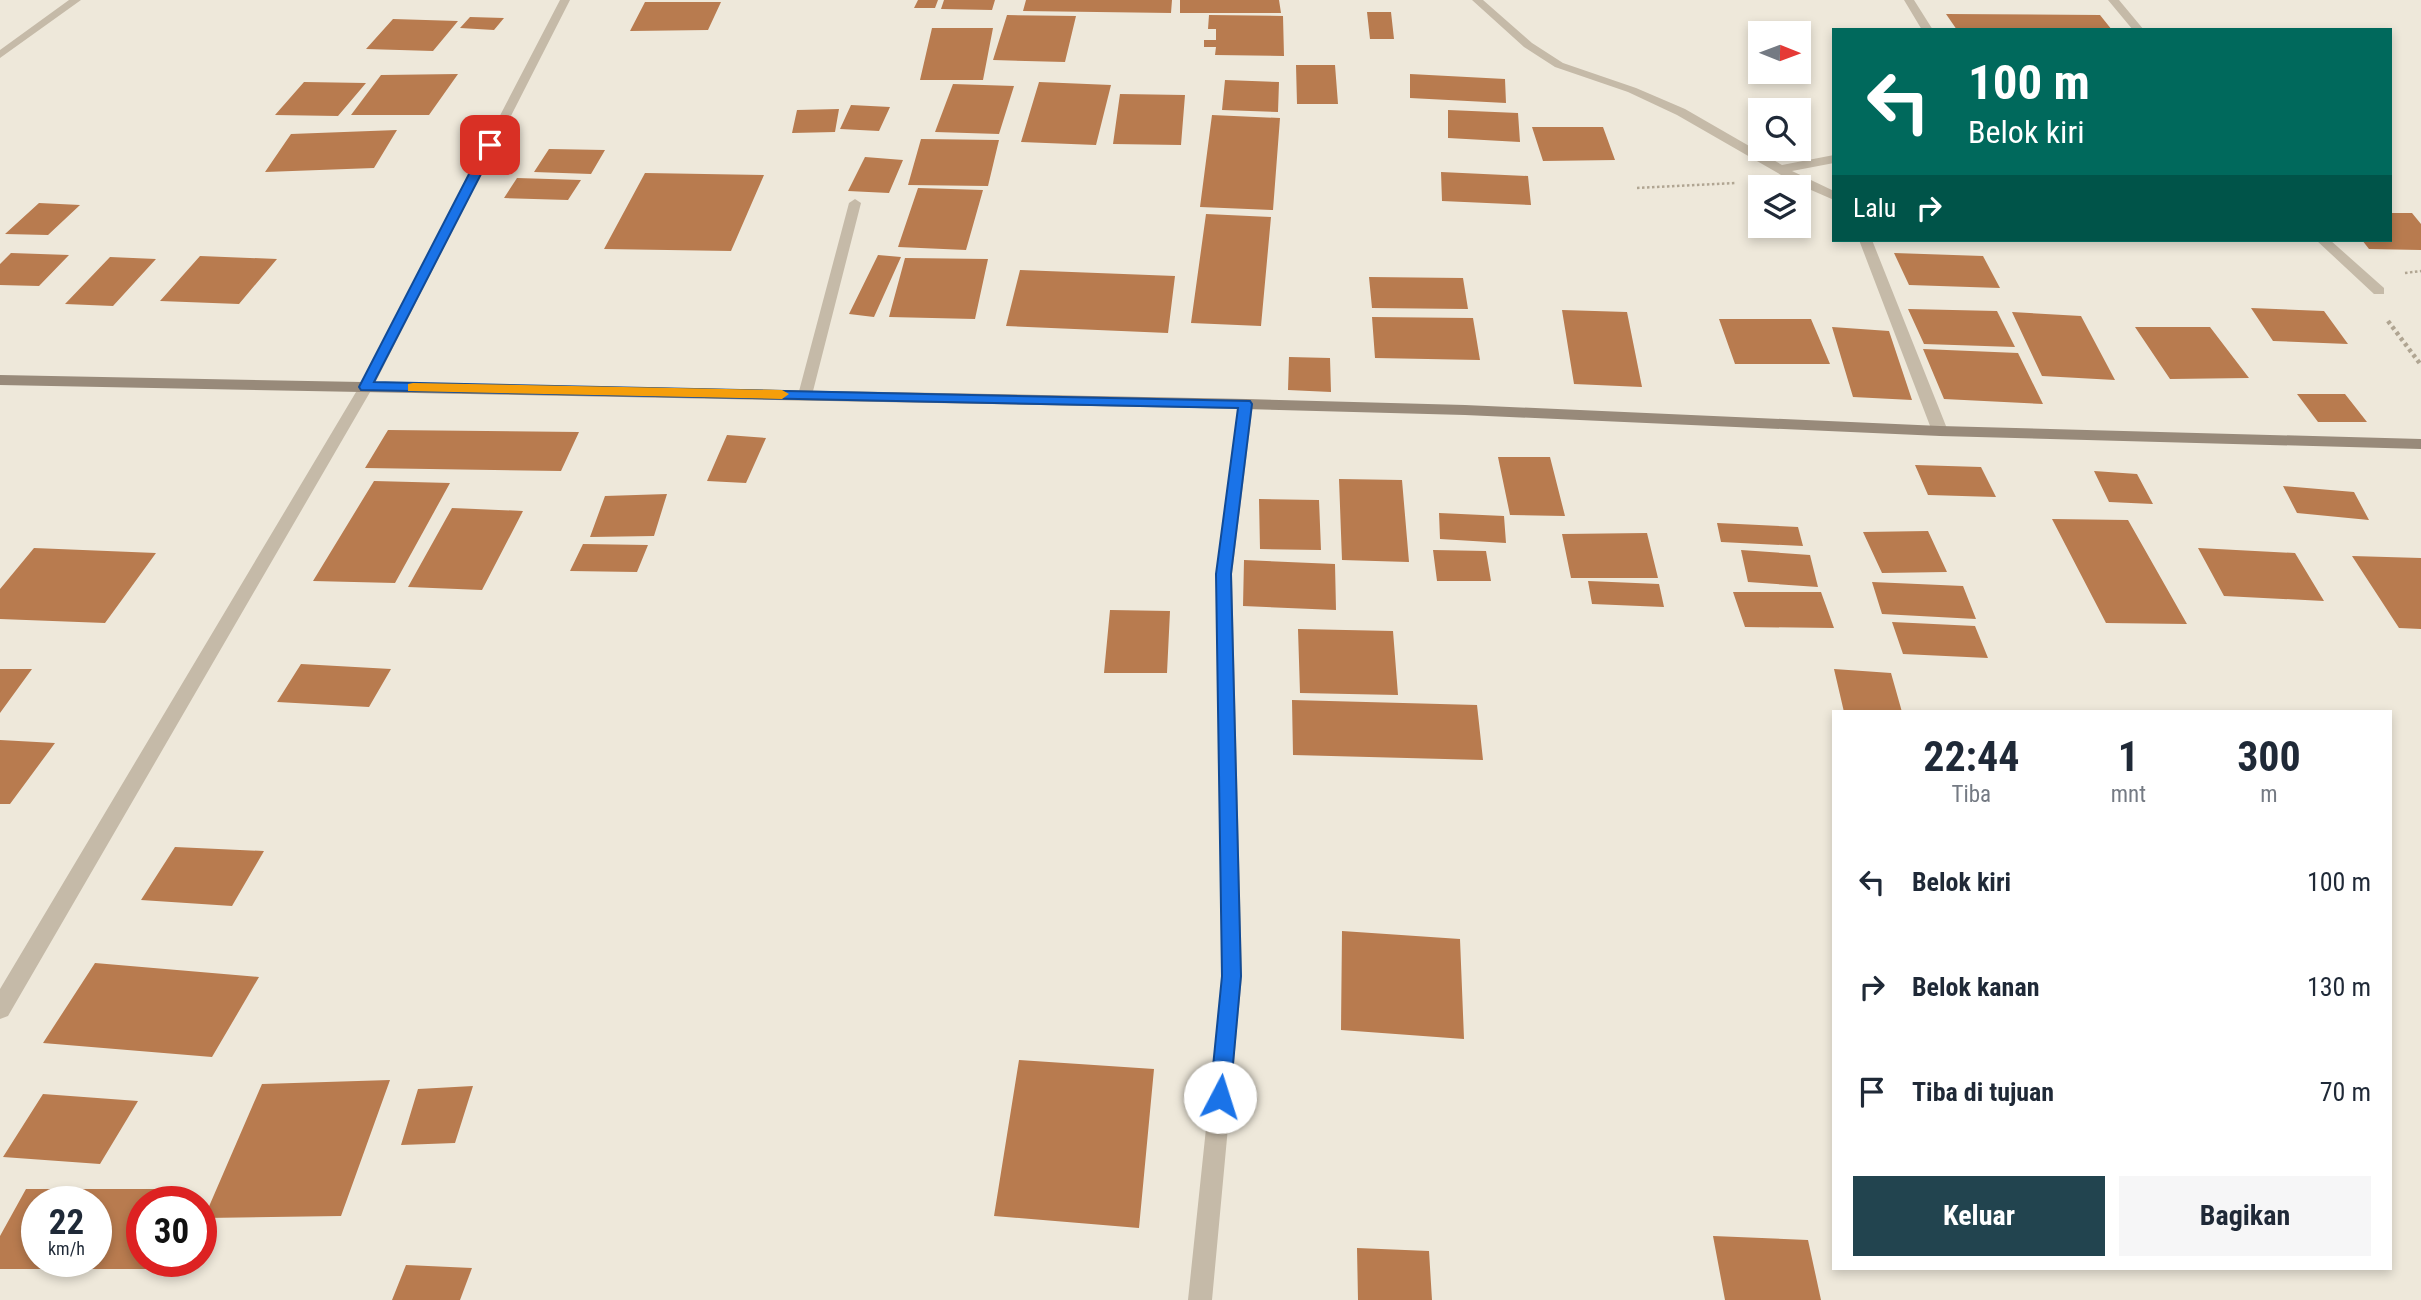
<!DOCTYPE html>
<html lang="id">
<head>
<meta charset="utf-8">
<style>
  :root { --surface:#fff; --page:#f6f6f7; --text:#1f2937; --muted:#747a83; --accent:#22444f }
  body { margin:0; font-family:"Roboto Condensed",sans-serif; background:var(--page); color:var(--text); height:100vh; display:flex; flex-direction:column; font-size:26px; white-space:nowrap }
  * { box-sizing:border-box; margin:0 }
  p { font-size:23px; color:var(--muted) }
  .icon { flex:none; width:38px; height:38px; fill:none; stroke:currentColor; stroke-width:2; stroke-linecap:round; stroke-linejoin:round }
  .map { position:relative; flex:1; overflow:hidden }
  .panel { position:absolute; left:1832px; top:710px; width:560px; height:560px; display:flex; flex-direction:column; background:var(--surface); border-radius:0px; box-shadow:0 4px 10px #0003 }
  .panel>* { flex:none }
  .banner { position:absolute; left:1832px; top:28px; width:560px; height:214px; border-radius:0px; box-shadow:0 4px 10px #0003; background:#00695c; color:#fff; overflow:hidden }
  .needle { width:46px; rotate:91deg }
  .fabs { position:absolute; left:1748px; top:21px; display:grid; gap:14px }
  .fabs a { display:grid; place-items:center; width:63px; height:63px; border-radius:0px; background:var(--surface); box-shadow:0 4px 10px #0003; font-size:35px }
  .speed { position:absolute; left:21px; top:1186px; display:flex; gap:14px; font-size:35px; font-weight:700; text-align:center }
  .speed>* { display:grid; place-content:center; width:91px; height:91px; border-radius:50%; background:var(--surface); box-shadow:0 4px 10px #0003; line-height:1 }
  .speed small { font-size:18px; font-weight:400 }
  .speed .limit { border:10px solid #d22; background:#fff; color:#111 }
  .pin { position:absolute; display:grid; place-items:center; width:60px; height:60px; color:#fff; margin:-30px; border-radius:14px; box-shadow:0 4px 10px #0006 }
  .me { position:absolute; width:77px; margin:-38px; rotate:5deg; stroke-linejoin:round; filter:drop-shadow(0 0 5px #0008) }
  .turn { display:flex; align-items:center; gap:24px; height:147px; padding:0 21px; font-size:32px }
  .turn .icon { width:91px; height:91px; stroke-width:2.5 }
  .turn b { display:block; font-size:49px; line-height:60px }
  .then { display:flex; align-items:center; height:66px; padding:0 21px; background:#0003; gap:14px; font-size:26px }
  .eta { display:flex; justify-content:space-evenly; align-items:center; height:119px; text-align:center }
  .eta b { font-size:42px; font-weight:700; line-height:49px }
  .action { display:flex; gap:14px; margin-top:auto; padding:14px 21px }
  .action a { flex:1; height:80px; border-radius:0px; background:var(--accent); color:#fff; font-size:28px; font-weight:700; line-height:80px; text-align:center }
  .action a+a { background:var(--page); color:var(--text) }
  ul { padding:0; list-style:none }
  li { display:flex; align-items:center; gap:21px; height:105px; padding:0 21px }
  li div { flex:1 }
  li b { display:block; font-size:26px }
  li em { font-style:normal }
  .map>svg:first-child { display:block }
  .building { fill:#b87b4f; fill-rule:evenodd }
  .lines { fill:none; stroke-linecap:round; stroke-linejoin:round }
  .path-far1 { stroke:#b0a592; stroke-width:2.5; stroke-dasharray:2.5 2.5; stroke-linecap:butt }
  .path { stroke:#b0a592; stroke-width:4.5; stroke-dasharray:3.5 3.5; stroke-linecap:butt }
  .minor { fill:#c5baa8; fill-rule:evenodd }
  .tertiary { fill:#c5baa8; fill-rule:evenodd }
  .secondary { fill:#988a7a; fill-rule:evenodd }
  .route { fill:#1a73e8; stroke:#114b97; stroke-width:2 }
  .slow { fill:#f59e0b }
</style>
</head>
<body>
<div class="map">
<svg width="2421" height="1300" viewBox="0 0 2421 1300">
  <rect width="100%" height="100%" fill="#eee8da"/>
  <path class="building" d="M918 0H938L935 8H914Z
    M944 0H995L992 10 941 9Z
    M1026 0H1172L1171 13 1023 11Z
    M1180 0H1279L1281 13H1180Z
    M645 2H721L708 30 630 31Z
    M1367 12H1391L1394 39H1370Z
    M1946 14 2100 15 2112 30H1957Z
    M1007 15 1076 16 1065 62 993 60Z
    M1209 15 1283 16 1284 56 1215 55 1216 47H1204V40H1216V29H1208Z
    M470 17 504 18 494 30 460 28Z
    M393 19 458 21 433 51 366 49Z
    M932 28H993L983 80H920Z
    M1296 65H1335L1338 104H1297Z
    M458 74 429 115H351L381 75Z
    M1410 74 1505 79 1506 103 1410 98Z
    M1225 80 1279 82 1278 112 1222 110Z
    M304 82 366 83 338 116 275 115Z
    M1039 82 1111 85 1096 145 1021 142Z
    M953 84 1014 86 999 134 935 132Z
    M1120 94 1185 95 1181 145 1113 144Z
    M851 105 890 107 879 131 840 129Z
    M839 109 835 132 792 133 797 110Z
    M1448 110 1518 113 1520 142 1448 138Z
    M1212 115 1280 118 1273 210 1200 207Z
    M1532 127H1603L1615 160 1543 161Z
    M397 130 374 168 265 172 291 134Z
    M921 139 999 140 988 186 908 185Z
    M549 149 605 150 591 174 534 172Z
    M865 157 903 160 889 193 848 191Z
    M1441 172 1528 176 1531 205 1442 201Z
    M645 173 764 175 731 251 604 249Z
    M517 178 581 180 568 200 504 198Z
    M918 188 983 190 966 250 898 247Z
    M39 203 80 205 48 235 5 234Z
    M2390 213H2412L2421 224V250L2369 249 2362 240H2390Z
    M1206 214 1271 217 1261 326 1191 323Z
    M11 253 69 255 39 286 0 285V264Z
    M1894 253 1983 256 2000 288 1909 285Z
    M878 255 901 257 874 317 849 314Z
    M200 256 277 259 239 304 160 301Z
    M110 257 156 259 113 306 65 304Z
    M905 258 988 259 975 319 889 317Z
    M1020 270 1175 276 1168 333 1006 326Z
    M1369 277 1463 278 1468 309 1372 308Z
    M2251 308 2324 311 2348 344 2273 341Z
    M1908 309 1997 311 2015 347 1924 344Z
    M1562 310 1627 312 1642 387 1574 384Z
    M2012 312 2081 316 2115 380 2042 376Z
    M1372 317 1473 318 1480 360 1375 358Z
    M1719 319H1811L1830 364H1735Z
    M1832 327 1889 331 1912 400 1853 397Z
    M2135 327H2210L2249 378 2170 379Z
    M1923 349 2018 353 2043 404 1944 399Z
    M1289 357 1330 358 1331 392 1288 390Z
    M2297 394H2345L2367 422H2318Z
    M388 430 579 432 561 471 365 468Z
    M727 435 766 438 746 483 707 481Z
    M1498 457H1550L1565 516 1510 515Z
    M1915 465 1981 467 1996 497 1928 495Z
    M2094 471 2137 474 2153 504 2109 502Z
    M1339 479 1402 480 1409 562 1342 560Z
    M374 481 450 483 395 583 313 581Z
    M2283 486 2354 492 2369 520 2297 513Z
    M667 494 654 536 590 537 605 496Z
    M1259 499 1319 500 1321 550 1260 549Z
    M452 508 523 511 482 590 408 587Z
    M1439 513 1504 516 1506 543 1440 539Z
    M2052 519 2128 520 2187 624 2106 623Z
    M1717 523 1798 527 1803 546 1721 542Z
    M1928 531 1947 572 1882 573 1863 532Z
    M1647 533 1658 578H1571L1562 534Z
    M583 544 648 545 637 572 570 571Z
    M34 548 156 553 105 623 0 619V589Z
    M2198 548 2295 553 2324 601 2224 596Z
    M1433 550 1486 551 1491 581H1437Z
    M1741 550 1810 555 1818 587 1748 582Z
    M2352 556 2421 558V629L2399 628Z
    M1244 560 1335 564 1336 610 1243 606Z
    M1588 581 1659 584 1664 607 1592 604Z
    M1872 582 1963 586 1976 619 1882 614Z
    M1733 592H1821L1834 628 1745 627Z
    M1110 610 1170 611 1167 673H1104Z
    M1892 622 1975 626 1988 658 1903 654Z
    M1298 629 1393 631 1398 695 1300 693Z
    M301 664 391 669 369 707 277 702Z
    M0 669H32L0 713Z
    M1834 669 1891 673 1902 712H1844Z
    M1292 700 1477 705 1483 760 1293 755Z
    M0 740 55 743 10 804H0Z
    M175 847 264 851 232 906 141 900Z
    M1342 931 1460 939 1464 1039 1341 1030Z
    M95 963 259 977 212 1057 43 1043Z
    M1019 1060 1154 1069 1139 1228 994 1216Z
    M390 1080 341 1216 204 1218 262 1084Z
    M473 1086 455 1143 401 1145 418 1089Z
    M43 1094 138 1101 100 1164 3 1157Z
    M26 1189H188L182 1202H142V1262H155L151 1269H0V1236ZM37 1202H96V1262H37Z
    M1713 1236 1808 1240 1821 1300H1725Z
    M1357 1248 1429 1251 1432 1300H1358Z
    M406 1265 472 1268 460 1300H392Z"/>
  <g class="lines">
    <path class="path-far1" d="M1637 188 1735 183
      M2405 273 2421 271"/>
    <path class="path" d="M2388 321 2421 365"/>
    <path class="minor" d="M69 0H81L0 58V50Z
      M1472 0H1483L1532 43 1563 63 1636 88 1685 109 1782 165 1834 155V163L1792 171 1834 191V200L1795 183 1677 115 1628 92 1555 67 1524 47Z
      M1904 0H1914L1933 30H1922Z
      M2108 0H2119L2144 30H2133Z
      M855 199 861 203 812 395 805 400 798 395 849 203Z
      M1859 240H1872L1948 431 1945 435 1940 436 1932 431Z
      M2316 240H2330L2384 288V294H2374Z
      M1246 399 1253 404 1232 574 1242 976 1212 1300H1188L1222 976 1216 574 1239 404Z"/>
    <path class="tertiary" d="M560 0H570L373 387 8 1016 0 1019V989L359 387Z"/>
    <path class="secondary" d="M0 375 1246 399 1465 405 1940 426 2421 439V449L1940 436 1465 415 1246 409 0 385Z"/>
  </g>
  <path class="route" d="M490 142 496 145 374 382 1250 401 1252 404 1231 574 1241 976 1230 1097 1227 1104 1220 1107 1213 1104 1210 1097 1222 976 1216 574 1238 408 361 390 359 387 484 145Z"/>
  <path class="slow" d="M413 383 782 390 789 394 782 399 408 391V384Z"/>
</svg>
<div class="fabs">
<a><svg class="needle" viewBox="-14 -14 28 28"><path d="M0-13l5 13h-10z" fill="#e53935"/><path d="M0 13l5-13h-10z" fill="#747a83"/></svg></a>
<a><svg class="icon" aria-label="search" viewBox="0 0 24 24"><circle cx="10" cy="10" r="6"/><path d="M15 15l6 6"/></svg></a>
<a><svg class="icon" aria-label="layers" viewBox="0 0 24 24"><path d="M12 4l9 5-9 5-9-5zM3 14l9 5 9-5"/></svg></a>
</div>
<div class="speed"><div>22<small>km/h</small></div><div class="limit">30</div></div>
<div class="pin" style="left:490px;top:145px;background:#d93025"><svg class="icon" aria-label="arrive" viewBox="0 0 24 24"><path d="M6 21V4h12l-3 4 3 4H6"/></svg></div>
<svg class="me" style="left:1220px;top:1097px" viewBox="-20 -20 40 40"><circle r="19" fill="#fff"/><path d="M0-13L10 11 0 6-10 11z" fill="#1a73e8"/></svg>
<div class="banner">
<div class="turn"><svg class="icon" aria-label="left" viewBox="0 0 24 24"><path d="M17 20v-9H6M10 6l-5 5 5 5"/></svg><div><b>100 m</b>Belok kiri</div></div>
<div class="then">Lalu<svg class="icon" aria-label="right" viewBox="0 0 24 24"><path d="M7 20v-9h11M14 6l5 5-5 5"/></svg></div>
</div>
<section class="panel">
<div class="eta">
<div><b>22:44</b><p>Tiba</p></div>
<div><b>1</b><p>mnt</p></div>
<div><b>300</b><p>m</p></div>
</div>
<ul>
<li><svg class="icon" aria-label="left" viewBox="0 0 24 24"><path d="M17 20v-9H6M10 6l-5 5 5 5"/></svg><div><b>Belok kiri</b></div><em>100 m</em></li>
<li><svg class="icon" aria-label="right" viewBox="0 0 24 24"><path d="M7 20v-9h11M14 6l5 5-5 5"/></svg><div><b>Belok kanan</b></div><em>130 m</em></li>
<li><svg class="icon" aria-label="arrive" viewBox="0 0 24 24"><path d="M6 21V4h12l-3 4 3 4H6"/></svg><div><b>Tiba di tujuan</b></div><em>70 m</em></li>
</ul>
<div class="action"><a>Keluar</a><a>Bagikan</a></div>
</section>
</div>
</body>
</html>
